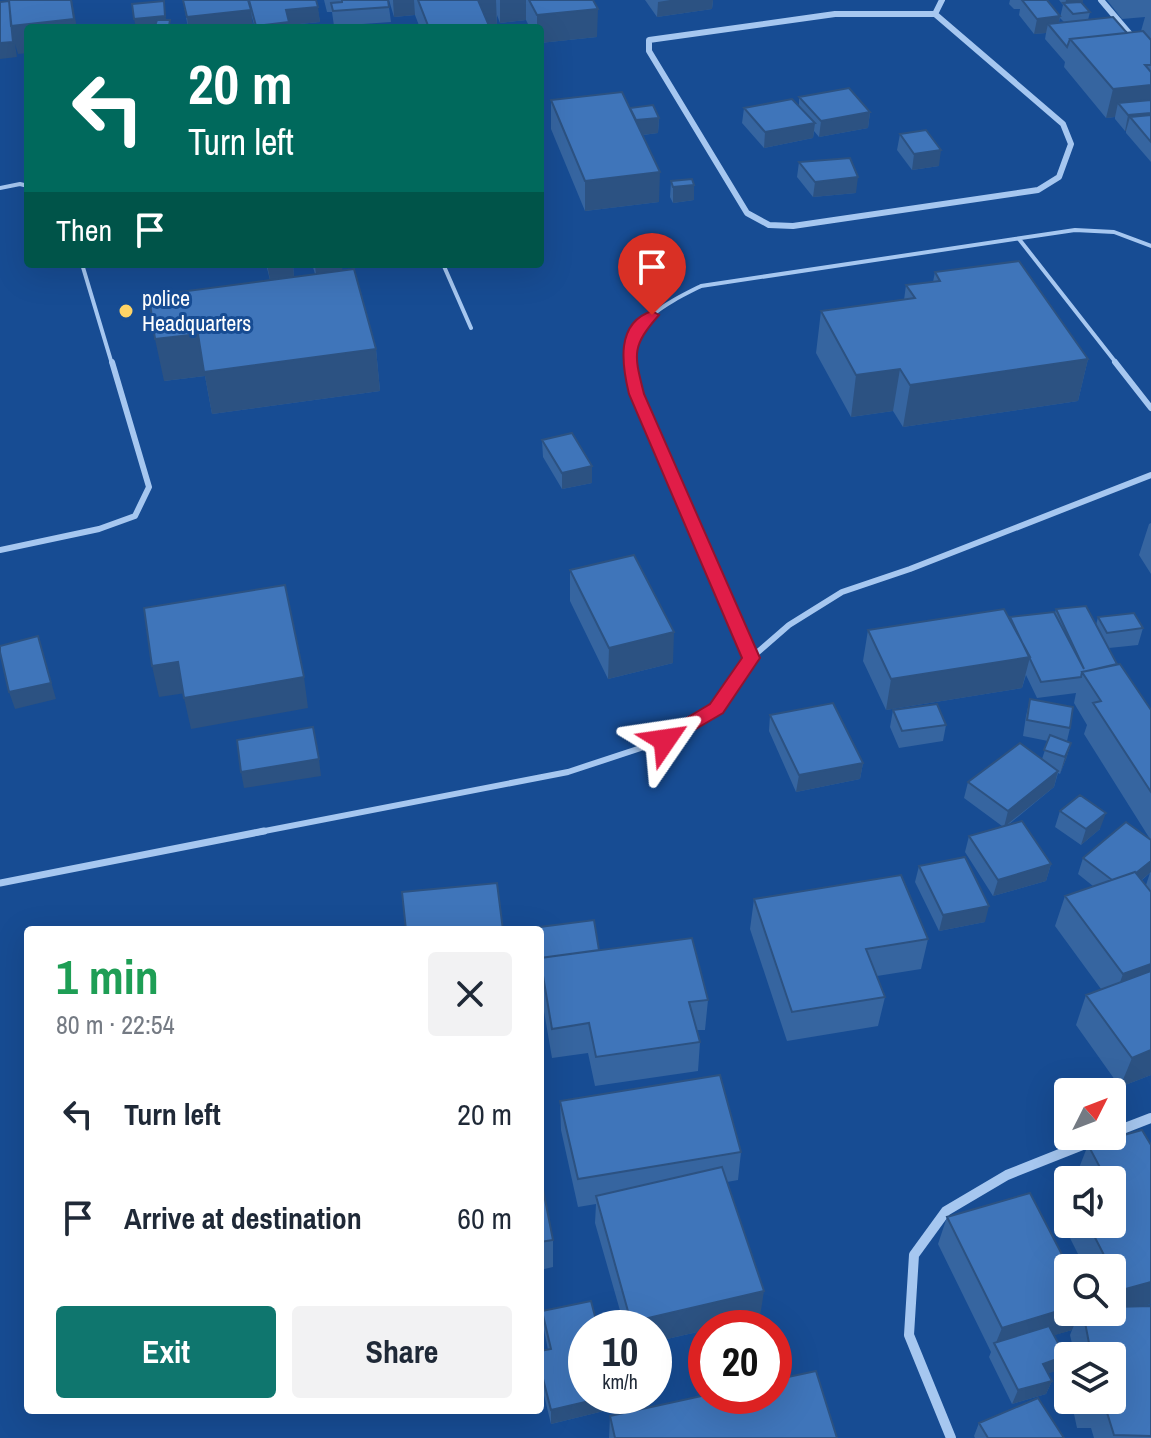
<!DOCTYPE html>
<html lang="en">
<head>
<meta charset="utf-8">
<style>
  :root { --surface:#fff; --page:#f2f2f3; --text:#1f2937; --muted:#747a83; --accent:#0f766e }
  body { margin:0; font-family:"Archivo Narrow",sans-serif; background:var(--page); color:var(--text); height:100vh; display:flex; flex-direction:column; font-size:30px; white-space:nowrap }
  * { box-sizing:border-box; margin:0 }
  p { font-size:26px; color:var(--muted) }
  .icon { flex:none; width:44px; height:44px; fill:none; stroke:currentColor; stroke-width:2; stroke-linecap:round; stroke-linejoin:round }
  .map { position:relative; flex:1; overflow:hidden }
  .sheet { position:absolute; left:24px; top:926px; width:520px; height:488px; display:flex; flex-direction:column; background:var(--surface); border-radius:8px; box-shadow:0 8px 32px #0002 }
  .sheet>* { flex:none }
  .hud { position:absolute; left:24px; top:24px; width:520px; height:244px; border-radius:8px; box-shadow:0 8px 32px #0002; background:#00695c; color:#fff; overflow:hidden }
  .needle { width:52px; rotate:48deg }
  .fabs { position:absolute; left:1054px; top:1078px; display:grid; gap:16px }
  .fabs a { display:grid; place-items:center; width:72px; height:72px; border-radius:8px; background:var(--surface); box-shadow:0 8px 32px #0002; font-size:40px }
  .speed { position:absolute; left:568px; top:1310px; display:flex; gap:16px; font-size:40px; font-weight:700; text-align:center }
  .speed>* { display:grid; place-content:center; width:104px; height:104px; border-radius:50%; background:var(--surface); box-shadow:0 8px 32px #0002; line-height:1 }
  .speed small { font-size:20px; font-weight:400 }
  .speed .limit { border:12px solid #d22; background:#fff; color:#111 }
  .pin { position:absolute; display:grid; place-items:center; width:68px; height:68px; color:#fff; margin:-82px -34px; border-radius:50% 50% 50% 0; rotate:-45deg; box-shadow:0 0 8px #0007 }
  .pin .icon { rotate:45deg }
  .me { position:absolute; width:88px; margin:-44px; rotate:58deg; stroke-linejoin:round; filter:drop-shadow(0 0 6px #0008) }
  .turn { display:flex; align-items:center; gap:28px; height:168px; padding:0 32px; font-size:36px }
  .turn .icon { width:104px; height:104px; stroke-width:2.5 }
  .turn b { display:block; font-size:56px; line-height:68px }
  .then { display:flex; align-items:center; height:76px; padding:0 32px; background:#0003; gap:16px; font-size:30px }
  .round { display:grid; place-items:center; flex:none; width:84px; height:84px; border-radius:8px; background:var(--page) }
  .headline { display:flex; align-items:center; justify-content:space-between; height:136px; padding:0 32px }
  h1 { font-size:48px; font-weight:700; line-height:60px; color:#1e9e55 }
  .button { display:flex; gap:16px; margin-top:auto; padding:16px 32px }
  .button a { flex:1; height:92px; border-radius:8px; background:var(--accent); color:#fff; font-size:32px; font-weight:700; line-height:92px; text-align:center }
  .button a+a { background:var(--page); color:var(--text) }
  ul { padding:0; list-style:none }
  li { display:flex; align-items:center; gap:24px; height:104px; padding:0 32px }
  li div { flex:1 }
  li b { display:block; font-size:30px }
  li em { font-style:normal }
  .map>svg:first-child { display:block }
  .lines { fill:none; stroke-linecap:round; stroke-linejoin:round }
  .lane-far2 { stroke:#a6c7f0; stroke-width:4 }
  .lane-far1 { stroke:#a6c7f0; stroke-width:6 }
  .lane { stroke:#a6c7f0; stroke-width:7 }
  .street-far1 { stroke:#a6c7f0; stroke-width:6 }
  .street { stroke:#a6c7f0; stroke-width:10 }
  .wall { fill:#3665a0; fill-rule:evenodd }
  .shaded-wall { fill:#2c5282 }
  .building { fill:#3f75ba; stroke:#2c5282; stroke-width:2 }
  .route { fill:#e11d48; stroke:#92132f; stroke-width:2 }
  .poi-dot { fill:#ffd466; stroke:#174c93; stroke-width:3 }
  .labels { text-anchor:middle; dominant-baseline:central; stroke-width:6; stroke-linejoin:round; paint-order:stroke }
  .far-poi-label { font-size:22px; fill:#fff; stroke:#174c93; text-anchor:start }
</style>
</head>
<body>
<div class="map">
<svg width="1151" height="1438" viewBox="0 0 1151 1438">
  <rect width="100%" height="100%" fill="#174c93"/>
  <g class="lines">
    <path class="lane-far2" d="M0 188 20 184 28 186
      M1019 239 1117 364
      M82 264 112 364
      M443 264 471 328
      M628 364C626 322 669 302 701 286L1075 230 1114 232 1151 246"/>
    <path class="lane-far1" d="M628 362 637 394 751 658
      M1115 362 1151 408
      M0 550 99 529 135 516 149 487 112 362
      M254 833 568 772 665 740 716 708 751 658 789 625 842 592 910 569 1151 475"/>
    <path class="lane" d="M0 883 264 831"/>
    <path class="street-far1" d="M1101 0 1135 40
      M835 14H935L1063 124 1071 144 1059 177 1038 190 793 226 769 225 747 213 649 51V40Z
      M935 14 942 0"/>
    <path class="street" d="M1112 1133 1151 1118
      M951 1438 909 1335 914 1255 946 1211 1007 1175 1105 1136"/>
  </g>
  <path class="wall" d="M183 0H316L320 22 289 25 290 28H255L251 14 253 28H188Z
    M324 0H388L391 22 334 26 332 12H327Z
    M389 0H593L597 37 540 43V28H530L526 20 500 23 497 15V26L490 27V28H420L415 15 394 17Z
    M645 0H713L712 9 657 17Z
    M1010 0H1047L1060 16 1059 23 1064 22 1060 18 1063 5 1059 0H1083L1082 3 1090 12 1088 20 1127 33 1141 31 1145 17 1122 19 1107 0H1151V162L1126 133V131H1125L1115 119V117L1106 118 1064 67 1065 62 1045 39 1046 33 1034 34 1019 15 1020 9H1014L1009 4Z
    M166 20 172 28H136Z
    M799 97 870 112 868 128 819 137 814 131 813 138 764 148 742 123 744 108 799 105Z
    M551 100 630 108 659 118 658 133 643 135 659 202 585 211 551 129Z
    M900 134 939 166 912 170 897 150Z
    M799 162 856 193 813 197 797 177Z
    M671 181 694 200 673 203 670 197Z
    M266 264H293L294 277 315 274 312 264H342V271L376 349 380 391 212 414 205 376 164 381 270 280Z
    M935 272 1088 359 1078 401 903 427 893 411 851 417 816 353 821 311 904 300 906 285 933 282Z
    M542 440 592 466V483L562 489 543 457Z
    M1151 523V574L1139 555 1149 524Z
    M570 570 673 663 608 679 570 601Z
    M1056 609 1096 625 1098 617 1143 628 1138 645 1109 648 1117 664 1151 710V1075L1120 1087 1076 1025 1086 995 1101 989 1055 926 1065 896 1093 886 1078 874 1083 858 1150 839 1084 734 1087 725 1074 703 1076 693 1037 698 1026 675 1022 688 886 710 863 661 868 630 1009 619 1055 613ZM1150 873 1146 885 1142 880Z
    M1030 699 1070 728 1067 741 1071 743 1066 759 1060 774 1058 773 1054 787 1008 825 1051 864 1046 881 993 896 965 852 969 836 1002 826 964 798 968 782 1042 759 1048 741 1023 736 1026 716Z
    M893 710 946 725 943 741 899 748 890 727Z
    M770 715 863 763 860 779 796 792 769 731Z
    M1060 811 1100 829 1081 845 1055 827Z
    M919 866 985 922 939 931 915 882Z
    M754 899 928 939 921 969 877 976 885 997 878 1026 787 1041 750 929Z
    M540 930 599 950 708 1000 705 1030H697L700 1042 698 1071 595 1086 588 1053 552 1058 540 988Z
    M560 1101 741 1152 738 1180 727 1182 760 1317 714 1328H706V1330L654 1342V1328H625L595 1223 596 1204 578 1207 561 1130Z
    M1088 1145H1151V1304L1145 1306H1151V1438H1094L1091 1428H1077L1071 1400H1112V1356H1069L1073 1348 1070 1335 1072 1330 1054 1335 1058 1370 1048 1373 1052 1381 1046 1394 1012 1404 989 1357 991 1352 938 1244 947 1217 1068 1312H1112V1268H1085L1056 1210 1067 1182H1068V1224H1112L1077 1173Z
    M540 1174 553 1240V1267L540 1270Z
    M542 1311 586 1396H616V1408L551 1424 540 1379V1351L548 1350 543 1325Z
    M1068 1359V1389L1064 1369Z
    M610 1416 837 1438H609Z
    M979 1423 1064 1438H975L974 1436Z"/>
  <path class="shaded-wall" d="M72 0 77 28H28V53L18 54 15 44 17 57 0 59V43L9 1Z
    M393 0H414L415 15 394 17Z
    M460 0H496L497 26 479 28Z
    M500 0H526V20L500 23Z
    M670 0H713L712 9 657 17 658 2Z
    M1066 0H1083L1082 5H1065Z
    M164 1 167 28V26H155V28H136L134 19Z
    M318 7 320 22 289 25 290 28H256V26L286 10Z
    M598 9 597 37 540 43V28H537V15Z
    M251 10 253 28H188L187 17Z
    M1060 16 1057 31 1048 24 1046 33 1034 34 1037 19Z
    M1151 85V128L1130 117 1126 131H1125L1128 115 1118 103 1115 117 1106 118 1113 89Z
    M870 112 868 128 819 137 821 121Z
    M659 118 658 133 634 136V120Z
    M815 123 813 138 764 148 765 132Z
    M941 150 939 166 912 170 914 154Z
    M660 172 659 202 585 211V181Z
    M858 177 856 193 813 197 815 182Z
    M694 185V200L673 203V187Z
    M267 264H293L294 277 270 280Z
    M333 264H342L343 279 317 282 315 266Z
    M198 334 376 349 380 391 212 414 205 376 164 381 155 339Z
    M1088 359 1078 401 903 427 910 385Z
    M900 369 893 411 851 417 856 375Z
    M592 466V483L562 489V473Z
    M674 632 673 663 608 679 609 648Z
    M38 636 56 699 15 709 9 692Z
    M1030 657 1022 688 886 710 891 679Z
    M178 662 186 693 159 697 152 666Z
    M304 677 308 708 191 729 184 698Z
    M1071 743 1066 759 1060 774 1065 757Z
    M319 759 321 776 244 788 241 772Z
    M863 763 860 779 796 792 799 775Z
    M1058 771 1054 787 1004 827 1008 811Z
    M1106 813 1100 829 1081 845 1086 829Z
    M1151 861V872L1115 902 1121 886Z
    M1051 864 1046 881 993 896 998 880Z
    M989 906 985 922 939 931 943 915Z
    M1151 964V990L1112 1004 1123 974Z
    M1151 1050V1075L1120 1087 1132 1058Z
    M1151 1282V1304L1110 1316 1122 1290Z
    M764 1291 760 1317 714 1328H706V1330L654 1342V1328H631V1322Z
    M1068 1308V1312H1080L1072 1330 999 1352 995 1345 1002 1328Z
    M1065 1356 1058 1370 1037 1378 1043 1364Z
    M1052 1381 1046 1394 1012 1404 1018 1390Z
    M611 1396H616V1408L551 1424V1410Z"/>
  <path class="building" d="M9 0H71L74 19 11 26Z
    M183 0H248L251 10 187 17Z
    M249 0H316L318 7 286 10 289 22 256 26Z
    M342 0H388L389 7 333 11 331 3 342 2Z
    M418 0H478L490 28H429Z
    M529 0H593L598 9 537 15Z
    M1022 0H1047L1060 16 1037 19Z
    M9 1 13 42 0 43V2Z
    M164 1 165 16 134 19 132 4Z
    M1081 2 1090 12 1073 14 1063 3Z
    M1113 17 1127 33 1070 39 1067 47 1048 24Z
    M157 20H170L169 26H155Z
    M1143 31 1151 40V65H1145L1151 72V85L1113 89 1070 39Z
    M849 88 870 112 821 121 799 97Z
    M622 92 660 172 585 181 551 100Z
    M792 99 815 123 765 132 744 108Z
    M1151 100V113L1128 115 1118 103Z
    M653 105 659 118 636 120 630 108Z
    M1151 115V142L1130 117Z
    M926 130 941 150 914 154 900 134Z
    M850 158 858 177 815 182 799 162Z
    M692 179 694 185 673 187 671 181Z
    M1019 261 1088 359 910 385 900 369 856 375 821 311 915 298 906 285 940 281 935 272Z
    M314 264H333L315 266Z
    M354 269 376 349 204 372 198 334 155 339 149 296Z
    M572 433 592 466 562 473 542 440Z
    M634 555 674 632 609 648 570 570Z
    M285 585 304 677 184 698 178 662 152 666 144 608Z
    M1086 606 1117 664 1082 672 1081 677 1041 682 1010 617 1054 612 1084 669 1056 609Z
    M1004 609 1030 657 891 679 868 630Z
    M1134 613 1143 628 1107 633 1098 617Z
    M38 636 51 683 9 692 0 652V646Z
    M1120 664 1151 710V792L1093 703 1101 701 1082 672Z
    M1030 699 1073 707 1070 728 1027 720Z
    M833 703 863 763 799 775 770 715Z
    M937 704 946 725 902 731 893 710Z
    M313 727 319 759 241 772 237 740Z
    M1050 735 1071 743 1065 757 1044 750Z
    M1020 743 1058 771 1008 811 968 782Z
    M1080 795 1106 813 1086 829 1060 811Z
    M1022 821 1051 864 998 880 969 836Z
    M1126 822 1151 840V861L1136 873 1135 872 1112 880 1083 858Z
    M965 857 989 906 943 915 919 866Z
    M1135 872 1151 892V964L1123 974 1065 896Z
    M901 875 928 939 866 949 885 997 792 1012 754 899Z
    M497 883 503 930H406L402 892Z
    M594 920 599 950 540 958V930H524V929Z
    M692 938 708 1000 689 1002 700 1042 596 1057 589 1023 552 1029 540 958Z
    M1151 971V1050L1132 1058 1086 995Z
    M720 1075 741 1152 578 1179 560 1101Z
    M1142 1130 1151 1145V1282L1122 1290 1088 1224H1112V1180H1075L1103 1173 1088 1145Z
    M722 1167 764 1291 631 1322 596 1196Z
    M540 1174 553 1240 540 1242Z
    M1030 1193 1069 1268H1068V1308L1002 1328 947 1217Z
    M591 1301 598 1328H586V1396H611L551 1410 540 1367V1351L551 1349 542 1311Z
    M1151 1306V1436L1114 1435 1104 1403H1089V1400H1112V1356H1078L1075 1343H1089L1083 1312H1112V1307Z
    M1049 1326 1065 1356 1043 1364 1052 1381 1018 1390 994 1343Z
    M816 1371 837 1438H615L610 1416 706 1395V1396H774V1380Z
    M1038 1398 1064 1438H988L979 1423Z"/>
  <path class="route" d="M652 311 659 315C631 347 634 354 644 394L760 658 723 713 665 747 658 745 656 740 658 735 710 704 742 658 629 394C622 365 615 323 652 311Z"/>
  <circle class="poi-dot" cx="126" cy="311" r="8"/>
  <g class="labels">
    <g class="far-poi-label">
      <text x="142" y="298">police<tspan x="142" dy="25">Headquarters</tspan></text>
    </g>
  </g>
</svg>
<div class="fabs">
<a><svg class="needle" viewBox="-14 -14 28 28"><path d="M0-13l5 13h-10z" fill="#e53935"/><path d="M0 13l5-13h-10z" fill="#747a83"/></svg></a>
<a><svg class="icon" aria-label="sound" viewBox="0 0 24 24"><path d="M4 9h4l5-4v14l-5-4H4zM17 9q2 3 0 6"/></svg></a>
<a><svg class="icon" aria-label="search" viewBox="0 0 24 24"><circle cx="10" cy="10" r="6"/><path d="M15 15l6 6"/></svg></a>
<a><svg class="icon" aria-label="layers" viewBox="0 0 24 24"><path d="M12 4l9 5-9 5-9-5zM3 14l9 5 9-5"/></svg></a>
</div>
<div class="speed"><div>10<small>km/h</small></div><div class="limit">20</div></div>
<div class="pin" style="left:652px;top:315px;background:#d93025"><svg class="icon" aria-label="arrive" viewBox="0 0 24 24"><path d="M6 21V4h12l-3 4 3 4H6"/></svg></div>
<svg class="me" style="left:665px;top:740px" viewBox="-20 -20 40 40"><path d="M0-17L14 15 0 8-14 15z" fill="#e11d48" stroke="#fff" stroke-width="4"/></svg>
<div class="hud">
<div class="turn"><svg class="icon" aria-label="left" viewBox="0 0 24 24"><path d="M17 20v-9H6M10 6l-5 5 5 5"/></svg><div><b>20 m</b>Turn left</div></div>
<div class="then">Then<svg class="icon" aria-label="arrive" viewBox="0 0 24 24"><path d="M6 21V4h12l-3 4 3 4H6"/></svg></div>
</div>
<section class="sheet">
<div class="headline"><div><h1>1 min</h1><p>80 m · 22:54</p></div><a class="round"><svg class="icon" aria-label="close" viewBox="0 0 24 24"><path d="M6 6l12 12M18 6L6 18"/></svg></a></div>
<ul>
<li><svg class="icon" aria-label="left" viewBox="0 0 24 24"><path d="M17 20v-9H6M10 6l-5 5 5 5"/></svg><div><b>Turn left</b></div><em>20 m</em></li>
<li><svg class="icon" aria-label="arrive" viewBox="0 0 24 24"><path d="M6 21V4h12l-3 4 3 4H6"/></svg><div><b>Arrive at destination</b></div><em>60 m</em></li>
</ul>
<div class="button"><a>Exit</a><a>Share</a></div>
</section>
</div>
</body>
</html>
